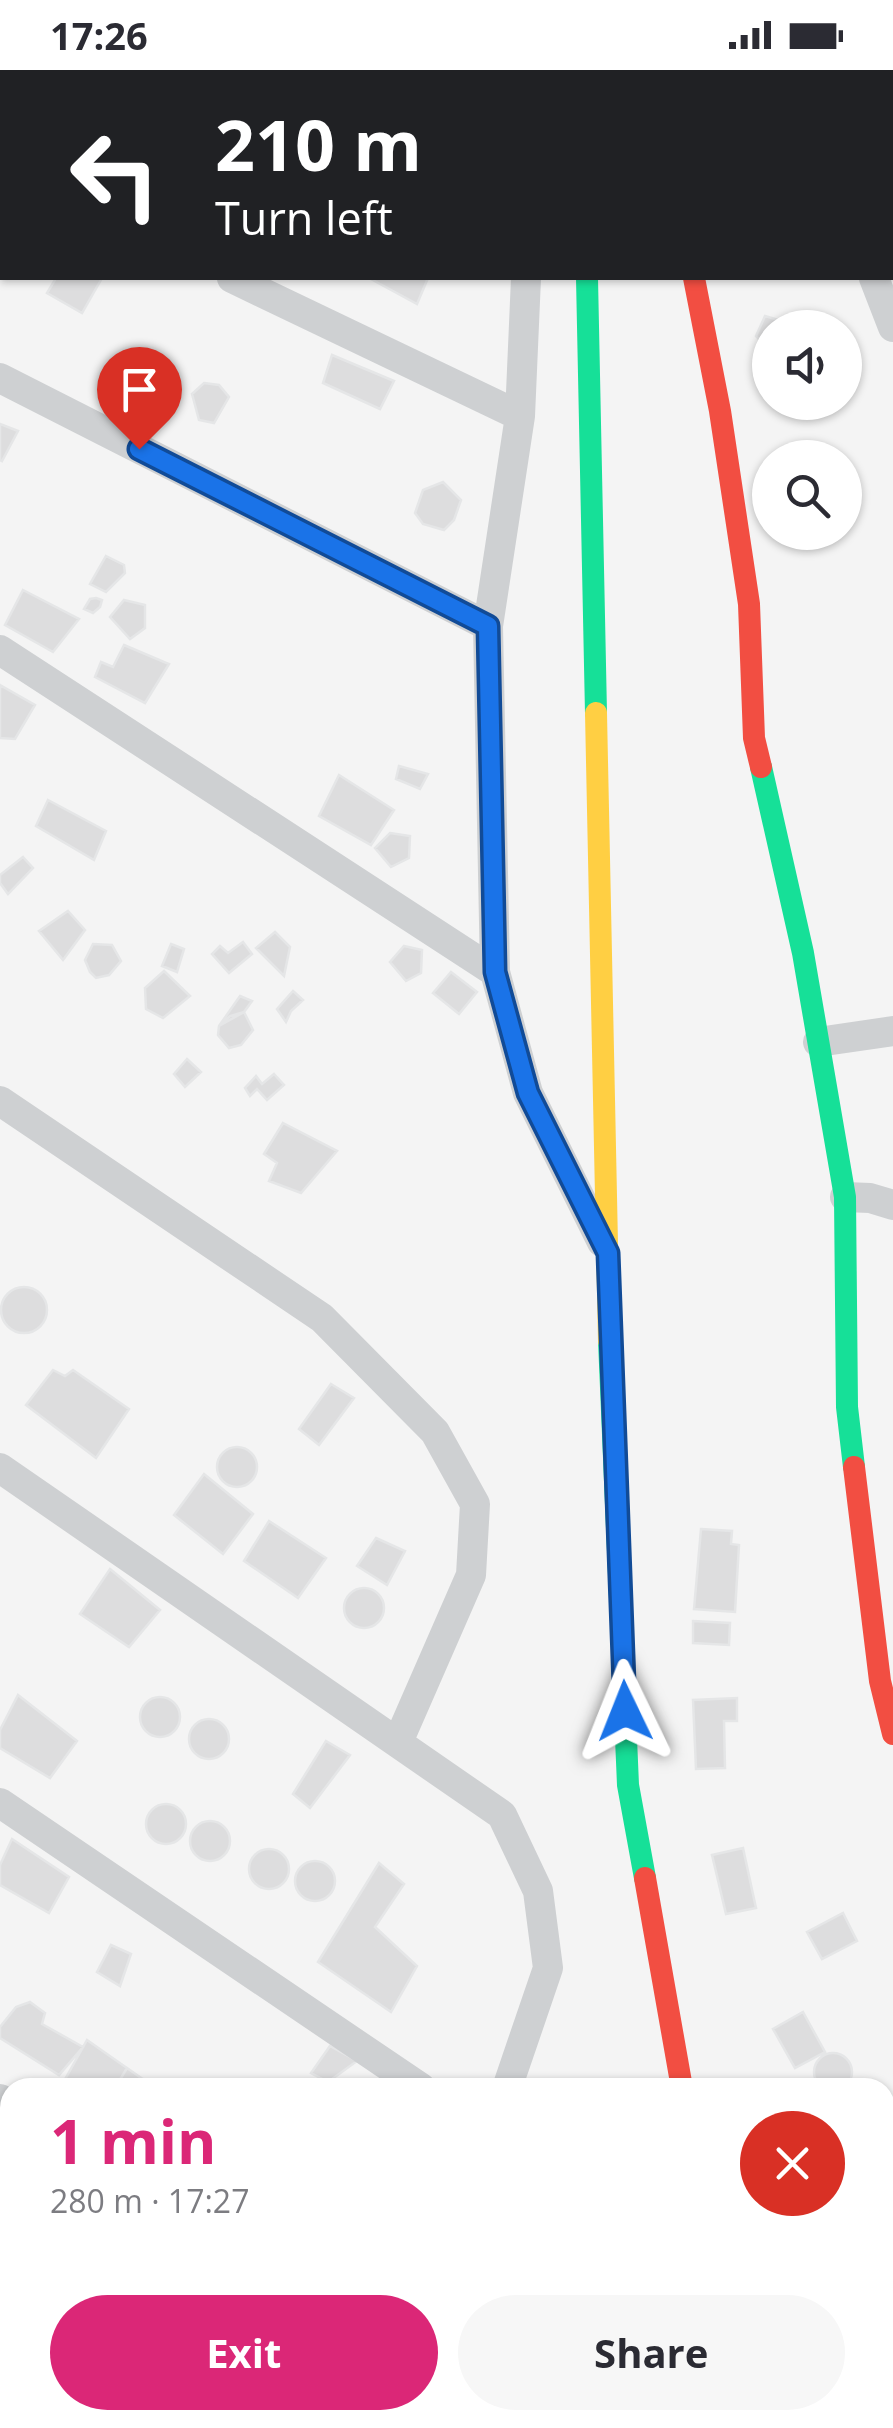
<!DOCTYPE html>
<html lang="en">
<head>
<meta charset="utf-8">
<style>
  :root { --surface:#fff; --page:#f7f7f7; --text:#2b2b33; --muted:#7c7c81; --accent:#db2777 }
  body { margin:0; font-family:"Open Sans",sans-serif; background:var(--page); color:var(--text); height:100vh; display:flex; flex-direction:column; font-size:38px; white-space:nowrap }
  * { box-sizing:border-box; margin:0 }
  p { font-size:32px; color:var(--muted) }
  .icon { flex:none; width:55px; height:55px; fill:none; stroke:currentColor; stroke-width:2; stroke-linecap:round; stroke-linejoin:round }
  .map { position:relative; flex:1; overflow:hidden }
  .side { position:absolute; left:0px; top:2008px; width:895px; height:352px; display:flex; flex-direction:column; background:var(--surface); border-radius:30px 30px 0 0; box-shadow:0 2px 8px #0004 }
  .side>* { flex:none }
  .banner { position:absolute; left:0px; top:0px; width:895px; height:210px; box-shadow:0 2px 8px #0004; background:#202124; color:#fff; overflow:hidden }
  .tools { position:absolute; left:752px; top:240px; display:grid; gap:20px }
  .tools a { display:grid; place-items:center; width:110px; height:110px; border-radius:50%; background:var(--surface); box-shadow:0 2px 8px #0004; font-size:50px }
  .pin { position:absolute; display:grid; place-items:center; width:85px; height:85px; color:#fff; margin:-102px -42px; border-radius:50% 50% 50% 0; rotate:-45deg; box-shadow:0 0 10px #0007 }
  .pin .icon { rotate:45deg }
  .me { position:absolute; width:110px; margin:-55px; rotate:358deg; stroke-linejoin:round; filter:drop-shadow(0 0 8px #0008) }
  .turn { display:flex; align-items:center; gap:35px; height:210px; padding:0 50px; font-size:45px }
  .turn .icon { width:130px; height:130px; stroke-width:2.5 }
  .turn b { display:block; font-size:70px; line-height:85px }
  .round { display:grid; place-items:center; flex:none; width:105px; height:105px; border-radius:52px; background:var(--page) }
  .summary { display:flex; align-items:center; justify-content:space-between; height:170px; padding:0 50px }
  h1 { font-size:60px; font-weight:700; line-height:75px; color:var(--accent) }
  .button { display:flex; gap:20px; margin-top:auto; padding:20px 50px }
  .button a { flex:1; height:115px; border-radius:60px; background:var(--accent); color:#fff; font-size:40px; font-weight:700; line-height:115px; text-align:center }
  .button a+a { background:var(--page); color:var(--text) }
  .status { display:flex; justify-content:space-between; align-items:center; height:70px; padding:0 50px; background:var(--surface); direction:ltr }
  .status svg { height:28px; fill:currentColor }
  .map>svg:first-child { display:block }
  .building { fill:#ddddde; stroke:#e5e6e7; stroke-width:2.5 }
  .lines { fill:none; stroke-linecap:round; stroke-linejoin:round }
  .street { stroke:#ced0d2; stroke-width:30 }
  .fast { stroke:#16e098; stroke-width:22 }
  .slow { stroke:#ffcf43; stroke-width:22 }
  .jam { stroke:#f24e42; stroke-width:22 }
  .route-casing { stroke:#114b97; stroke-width:25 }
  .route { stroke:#1a73e8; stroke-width:18 }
</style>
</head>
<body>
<div class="status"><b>17:26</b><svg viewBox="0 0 49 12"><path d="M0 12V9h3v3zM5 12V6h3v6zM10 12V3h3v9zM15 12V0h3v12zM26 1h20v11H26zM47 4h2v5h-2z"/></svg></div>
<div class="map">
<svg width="893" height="2358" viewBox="0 0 893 2358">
  <rect width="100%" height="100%" fill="#f4f4f4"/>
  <path class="building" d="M56 208H102L82 243 47 223Z
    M369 208H428L417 234Z
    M765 246 782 251 787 258H770V281L756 266Z
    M332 285 394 311 380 339 323 313Z
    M204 313 219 315 229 327 214 353 199 350 192 324Z
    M0 354 18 361 2 391 0 390Z
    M443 412 461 430 454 450 444 460 423 454 415 443 423 420Z
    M106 486 124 495 125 503 106 522 90 514Z
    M23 520 79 549 53 582 5 555Z
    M96 528 102 530 100 537 93 543 84 539 90 529Z
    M124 530 145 535V558L130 569 110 547Z
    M124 575 169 594 145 633 95 607 101 592 113 597Z
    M0 615 35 635 15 669 0 668Z
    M399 696 428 704 420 719 396 709Z
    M339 705 394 740 371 775 319 746Z
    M48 730 106 761 94 790 36 756Z
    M390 763 410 766 409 788 391 797 375 778Z
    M23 787 33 798 8 824 0 813V805Z
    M68 841 85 860 63 890 39 861Z
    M275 862 290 877 284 906 256 878Z
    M243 872 252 884 229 903 212 884 220 876 228 883Z
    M93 874 112 875 121 891 109 905 96 908 90 902 85 890Z
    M171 874 184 879 177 902 162 896Z
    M404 876 422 880 421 903 406 911 390 892Z
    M164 901 190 926 163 948 146 939 145 918Z
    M451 902 477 922 459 944 433 923Z
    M293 921 303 930 291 941 286 952 277 939Z
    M240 926 252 931 244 942 219 956Z
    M244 942 253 960 241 975 229 978 218 965 219 956 230 946Z
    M187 989 201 1002 185 1017 174 1004Z
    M274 1004 284 1015 267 1030 257 1019 250 1026 245 1018 256 1006 262 1014Z
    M283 1053 337 1081 301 1123 269 1111 277 1093 264 1084Z
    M1 1240a23 23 0 1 1 46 0a23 23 0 1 1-46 0Z
    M53 1300 65 1306 73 1300 129 1339 96 1388 26 1335Z
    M331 1314 354 1328 319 1375 299 1359Z
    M217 1397a20 20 0 1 1 40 0a20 20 0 1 1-40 0Z
    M204 1404 253 1444 223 1484 174 1445Z
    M269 1451 326 1488 298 1528 244 1491Z
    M701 1459 732 1461 731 1474 739 1475 735 1542 694 1539Z
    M376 1468 405 1481 387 1515 357 1496Z
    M110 1499 160 1540 129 1577 80 1544Z
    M344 1538a20 20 0 1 1 40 0a20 20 0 1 1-40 0Z
    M693 1551 730 1553 729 1575 693 1573Z
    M18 1625 77 1671 50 1708 0 1678V1660Z
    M140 1647a20 20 0 1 1 40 0a20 20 0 1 1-40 0Z
    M737 1628V1651H724L725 1698 696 1699 693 1630Z
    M189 1669a20 20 0 1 1 40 0a20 20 0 1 1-40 0Z
    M326 1671 350 1685 310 1738 293 1724Z
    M146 1754a20 20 0 1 1 40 0a20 20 0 1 1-40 0Z
    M190 1771a20 20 0 1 1 40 0a20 20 0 1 1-40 0Z
    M12 1769 69 1807 49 1843 0 1815V1795Z
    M743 1778 756 1838 726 1844 712 1785Z
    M249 1799a20 20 0 1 1 40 0a20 20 0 1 1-40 0Z
    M295 1811a20 20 0 1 1 40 0a20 20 0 1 1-40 0Z
    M379 1793 404 1814 375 1857 417 1896 391 1942 318 1892Z
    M843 1843 857 1871 822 1889 807 1862Z
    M111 1875 131 1884 120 1916 97 1902Z
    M30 1932 45 1943 42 1954 83 1977 59 2005 0 1968V1957L16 1937Z
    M803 1942 825 1982 795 1998 773 1959Z
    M87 1970 127 1998 115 2018H69L63 2013Z
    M330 1976 357 1991 328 2012 311 2003Z
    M814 2002a19 19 0 1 1 38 0a19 19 0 1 1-38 0Z
    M127 1998 147 2012 143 2018H115Z
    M5 2212 10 2215V2264L0 2257V2221Z
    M260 2350H308L305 2358H256Z
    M487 2350H566L560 2358H500Z"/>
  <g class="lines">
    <path class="street" d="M583 0V2
      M728 0V2
      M0 96 2 97
      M232 208 520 346
      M526 208 520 346 488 556 495 902 528 1023 602 1172
      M874 208 893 257
      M0 308 488 556
      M0 580 495 902
      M818 972 893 961
      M0 1031 322 1248 435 1362 475 1434 471 1505 398 1672
      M845 1127 870 1128 893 1135
      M0 1398 502 1745 538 1821 548 1898 507 2018
      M0 1733 421 2018
      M0 2029 10 2034
      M0 2299 10 2305
      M885 2337 893 2346
      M87 2350 100 2358
      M379 2358 380 2350"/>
    <path class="fast" d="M587 208 596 643
      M761 697 803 883 845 1127 847 1337 854 1397
      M609 1271 628 1715 645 1808"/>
    <path class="slow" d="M596 643 609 1271"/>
    <path class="jam" d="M694 208 720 341 749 534 754 668 761 697
      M854 1397 880 1611 893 1664
      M645 1808 682 2018"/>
  </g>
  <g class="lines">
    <g class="route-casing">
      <path id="route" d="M139 379 488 556 495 902 528 1023 608 1183 625 1641"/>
    </g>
    <use href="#route" class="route"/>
  </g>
</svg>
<div class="tools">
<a><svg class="icon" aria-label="sound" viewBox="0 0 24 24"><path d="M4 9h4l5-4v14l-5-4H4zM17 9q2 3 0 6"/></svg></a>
<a><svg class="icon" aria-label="search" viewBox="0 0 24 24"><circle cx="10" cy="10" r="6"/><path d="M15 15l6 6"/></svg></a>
</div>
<div class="pin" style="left:139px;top:379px;background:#d93025"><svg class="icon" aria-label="arrive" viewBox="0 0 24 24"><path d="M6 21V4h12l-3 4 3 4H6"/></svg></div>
<svg class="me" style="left:625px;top:1641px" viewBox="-20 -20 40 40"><path d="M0-17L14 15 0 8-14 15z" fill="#1a73e8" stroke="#fff" stroke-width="4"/></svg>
<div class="banner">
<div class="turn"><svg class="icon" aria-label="left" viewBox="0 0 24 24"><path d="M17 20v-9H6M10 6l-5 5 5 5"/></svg><div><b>210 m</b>Turn left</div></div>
</div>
<section class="side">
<div class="summary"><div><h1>1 min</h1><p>280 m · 17:27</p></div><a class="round" style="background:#d93025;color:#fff"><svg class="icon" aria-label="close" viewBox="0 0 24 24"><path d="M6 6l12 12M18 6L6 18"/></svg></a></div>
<div class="button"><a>Exit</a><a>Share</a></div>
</section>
</div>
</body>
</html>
